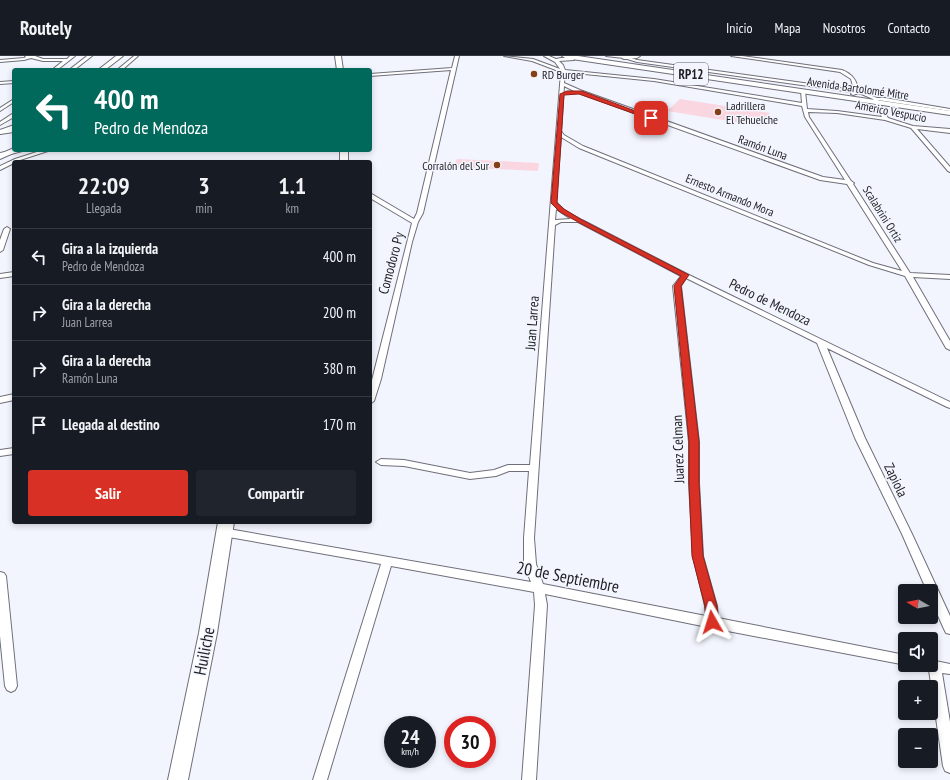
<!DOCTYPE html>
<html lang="es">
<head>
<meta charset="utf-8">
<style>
  :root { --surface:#171b24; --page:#20242c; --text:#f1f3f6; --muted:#9ea1a6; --line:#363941; --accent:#d93025 }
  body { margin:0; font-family:"PT Sans Narrow",sans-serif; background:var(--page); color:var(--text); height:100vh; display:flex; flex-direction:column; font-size:15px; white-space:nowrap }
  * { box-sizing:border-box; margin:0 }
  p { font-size:13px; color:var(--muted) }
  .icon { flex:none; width:22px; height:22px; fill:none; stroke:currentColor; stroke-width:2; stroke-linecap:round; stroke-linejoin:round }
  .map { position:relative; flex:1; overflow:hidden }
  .drawer { position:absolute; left:12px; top:104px; width:360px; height:364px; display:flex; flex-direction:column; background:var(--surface); border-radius:4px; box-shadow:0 2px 6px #0003 }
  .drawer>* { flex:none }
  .banner { position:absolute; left:12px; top:12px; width:360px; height:84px; border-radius:4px; box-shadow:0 2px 6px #0003; background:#00695c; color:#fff; overflow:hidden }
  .needle { width:26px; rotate:279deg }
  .buttons { position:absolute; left:898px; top:528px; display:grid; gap:8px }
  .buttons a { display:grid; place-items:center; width:40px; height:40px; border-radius:4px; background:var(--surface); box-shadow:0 2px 6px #0003; font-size:20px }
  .speed { position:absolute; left:384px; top:660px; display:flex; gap:8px; font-size:20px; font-weight:700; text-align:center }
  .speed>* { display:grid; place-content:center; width:52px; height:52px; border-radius:50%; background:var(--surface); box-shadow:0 2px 6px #0003; line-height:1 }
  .speed small { font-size:10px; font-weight:400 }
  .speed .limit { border:6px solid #d22; background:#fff; color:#111 }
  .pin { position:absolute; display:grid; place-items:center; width:34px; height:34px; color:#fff; margin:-17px; border-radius:8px; box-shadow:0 2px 6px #0006 }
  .me { position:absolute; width:44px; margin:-22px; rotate:354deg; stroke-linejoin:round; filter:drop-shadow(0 0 3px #0008) }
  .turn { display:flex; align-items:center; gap:14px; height:84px; padding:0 16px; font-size:18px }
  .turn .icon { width:52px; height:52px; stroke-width:2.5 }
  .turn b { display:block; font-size:28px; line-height:34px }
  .eta { display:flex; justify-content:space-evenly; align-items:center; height:68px; text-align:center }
  .eta b { font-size:24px; font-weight:700; line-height:28px }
  .cta { display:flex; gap:8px; margin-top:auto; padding:8px 16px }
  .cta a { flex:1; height:46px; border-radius:4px; background:var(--accent); color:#fff; font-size:16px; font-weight:700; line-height:46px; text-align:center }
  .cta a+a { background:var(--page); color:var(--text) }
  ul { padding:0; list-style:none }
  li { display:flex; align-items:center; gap:12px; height:56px; padding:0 16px; border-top:1px solid var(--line) }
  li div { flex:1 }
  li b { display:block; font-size:15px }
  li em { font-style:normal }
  header { display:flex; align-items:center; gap:24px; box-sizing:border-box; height:56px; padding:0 20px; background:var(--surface); border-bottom:1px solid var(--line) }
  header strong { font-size:19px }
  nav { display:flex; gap:22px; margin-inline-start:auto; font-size:14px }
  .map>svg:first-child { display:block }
  .building { fill:#fad6e1 }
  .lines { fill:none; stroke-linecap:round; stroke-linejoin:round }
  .street-casing { stroke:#6e6f7a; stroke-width:2 }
  .secondary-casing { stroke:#6e6f7a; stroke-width:2 }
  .primary-casing { stroke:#6e6f7a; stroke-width:2 }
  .street { fill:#fff; fill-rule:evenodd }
  .secondary { fill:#fff; fill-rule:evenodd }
  .primary { fill:#fff; fill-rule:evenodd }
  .route { fill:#d93025; stroke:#8d1f18 }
  .poi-dot { fill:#843f16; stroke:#f3f5fe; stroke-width:1.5 }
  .labels { text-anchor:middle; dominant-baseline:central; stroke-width:3; stroke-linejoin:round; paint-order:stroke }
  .far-poi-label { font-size:12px; fill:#1d1e22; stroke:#f3f5fe; text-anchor:start }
  .far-street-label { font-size:12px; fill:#1d1e22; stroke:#f3f5fe }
  .shield { fill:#f3f5fe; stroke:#5d5e64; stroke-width:1 }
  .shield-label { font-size:13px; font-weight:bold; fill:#1d1e22 }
  .street-label { font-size:14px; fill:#1d1e22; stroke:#f3f5fe }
  .near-street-label { font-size:17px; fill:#1d1e22; stroke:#f3f5fe }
</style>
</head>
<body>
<header>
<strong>Routely</strong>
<nav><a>Inicio</a><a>Mapa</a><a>Nosotros</a><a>Contacto</a></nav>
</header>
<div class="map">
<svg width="950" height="724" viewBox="0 0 950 724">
  <rect width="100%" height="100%" fill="#f3f5fe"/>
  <path class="building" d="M680 43 770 57 760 70 667 55Z
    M457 103 539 107 538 115 453 111Z"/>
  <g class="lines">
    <g class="street-casing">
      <path id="street" d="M25 0H35L43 3H67L70 0H75L57 14H52L63 5H43L31 2 24 4 0 6V4L24 2 26 1Z
        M87 0H92L74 14H69Z
        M134 0H138L122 14H117Z
        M455 0H459L423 157 418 166 412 186 381 323 374 345 370 348V332L412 167 370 142V137L414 163 417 157 451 14 370 20V18L452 12Z
        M504 0 533 3 560 13 555 6 544 0H549L556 3 561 2H573L574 4 559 5 563 9 565 14 654 23 802 47 801 35 803 34 805 35 807 53 837 55 882 61 873 43 859 37 853 39 851 38 852 36 637 6 624 2 606 0H625L637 4 854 34 851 23 840 16 731 0H742L842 14C852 18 857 24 858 34L877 42H885L950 53V55L878 44 888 62 913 70 950 73V77L917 73 950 111V116L948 115 911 72 885 64 837 57 808 56 809 61 851 125 854 127 853 128 910 217 950 219V223L913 221 950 285V294L946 292 905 220 869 209 579 92 561 81 556 146 564 154 582 164 687 218 950 346V352L947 351 827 292 865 382 912 478 950 560V578L946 577 944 573 931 544V535H927L902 478 855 382 817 287 686 222 681 230 699 386V427L703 500 717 550 718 562 905 599 906 609 712 572 545 538 547 549 536 724H522L535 549 534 536 391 510 327 724H313L381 508 223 480 219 479 218 476 219 473 223 472 531 526 524 508V482L529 415H509L496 420 470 423 404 410 381 409 376 406 381 403 404 404 470 417 494 414 508 409H530L561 16 532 5ZM565 16 654 25 802 50 805 61 845 124 823 121 580 34 564 27ZM564 30 576 36 820 124 847 128 902 215 873 207 583 90 564 79 561 75ZM556 153 571 163 555 164ZM561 166H578L681 220 673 230 689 386V427L693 500 705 550 706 560 543 528 536 508 534 482 555 169Z
        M14 25V27L0 28V26Z
        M14 43V46L0 55V52Z
        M12 58H14V61L0 69V66Z
        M14 72V76L0 78V74Z
        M16 94H26L0 101V97Z
        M43 94H51L14 106V107L0 114V110L15 103Z
        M7 171 10 173 3 194 0 196V184L4 173Z
        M14 216V220L0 222V218Z
        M14 338V344L0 347V341Z
        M14 392V398L0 400V394Z
        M0 516 4 517 6 520 17 630 15 634 11 636 7 634 5 630 0 580Z
        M931 604 950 608V618L942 617 950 666V717L945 715 943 710 929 614 926 613 924 609H931Z"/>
    </g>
    <g class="secondary-casing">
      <path id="secondary" d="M116 0H123L105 14H98Z
        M335 0H341L343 14H337Z
        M622 0H640L637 2 624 3 622 2Z
        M14 69V73L0 78V74Z
        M14 92V94H20L0 103V98Z
        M340 94H348V106H340Z
        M218 466H234L217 577 188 724H168L199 577Z"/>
    </g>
    <g class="primary-casing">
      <path id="primary" d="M562 0H578L950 55V59L565 2Z"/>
    </g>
    <use href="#street" class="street"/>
    <use href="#secondary" class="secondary"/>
    <use href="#primary" class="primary"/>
  </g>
  <path class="route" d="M567 35H582L654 62 649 63 579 38 564 39 557 147 564 153 582 164 689 219 681 230 699 386V427L703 500 717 550 718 566 717 570 712 571 708 570 706 566 705 550 692 500 689 427V386L674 230 681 220 578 166 560 156 551 147 560 38Z"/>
  <g class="poi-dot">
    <circle cx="534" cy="18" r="4"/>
    <circle cx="718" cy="56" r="4"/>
    <circle cx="497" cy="109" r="4"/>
  </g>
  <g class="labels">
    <g class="far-poi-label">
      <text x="542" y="18">RD Burger</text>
      <text x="726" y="49">Ladrillera<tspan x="726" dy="14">El Tehuelche</tspan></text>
      <text x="489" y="109" text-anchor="end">Corralón del Sur</text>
    </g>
    <g class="far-street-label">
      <text transform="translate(858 32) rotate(8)">Avenida Bartolomé Mitre</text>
      <text transform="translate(891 55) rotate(11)">Americo Vespucio</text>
      <text transform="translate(763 91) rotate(20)">Ramón Luna</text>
      <text transform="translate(730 139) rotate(22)">Ernesto Armando Mora</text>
      <text transform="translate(883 158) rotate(58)">Scalabrini Ortiz</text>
    </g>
    <rect class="shield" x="674" y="7" width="34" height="22" rx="3"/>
    <g class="shield-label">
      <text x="691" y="18">RP12</text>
    </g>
    <g class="street-label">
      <text transform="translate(391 207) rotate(-75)">Comodoro Py</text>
      <text transform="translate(770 246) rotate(26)">Pedro de Mendoza</text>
      <text transform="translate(532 267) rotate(-86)">Juan Larrea</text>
      <text transform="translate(678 393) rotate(-92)">Juarez Celman</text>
      <text transform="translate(896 424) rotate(64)">Zapiola</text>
    </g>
    <g class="near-street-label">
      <text transform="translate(568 521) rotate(11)">20 de Septiembre</text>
      <text transform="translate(204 595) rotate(-79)">Huiliche</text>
    </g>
  </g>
</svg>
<div class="buttons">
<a><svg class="needle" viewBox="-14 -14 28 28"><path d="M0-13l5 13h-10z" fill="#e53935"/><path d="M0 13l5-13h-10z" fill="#9ea1a6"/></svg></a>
<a><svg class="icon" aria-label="sound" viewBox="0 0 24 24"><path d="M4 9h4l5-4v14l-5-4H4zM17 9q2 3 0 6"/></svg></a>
<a>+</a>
<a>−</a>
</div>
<div class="speed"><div>24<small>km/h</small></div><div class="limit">30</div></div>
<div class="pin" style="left:651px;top:62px;background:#d93025"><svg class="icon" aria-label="arrive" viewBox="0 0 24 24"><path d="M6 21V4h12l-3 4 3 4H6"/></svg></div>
<svg class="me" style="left:712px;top:566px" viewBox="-20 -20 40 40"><path d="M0-17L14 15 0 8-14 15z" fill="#d93025" stroke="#fff" stroke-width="4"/></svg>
<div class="banner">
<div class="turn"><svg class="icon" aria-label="left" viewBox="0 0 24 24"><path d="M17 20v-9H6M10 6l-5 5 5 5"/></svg><div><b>400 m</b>Pedro de Mendoza</div></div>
</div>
<section class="drawer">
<div class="eta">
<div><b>22:09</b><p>Llegada</p></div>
<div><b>3</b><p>min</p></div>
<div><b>1.1</b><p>km</p></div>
</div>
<ul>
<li><svg class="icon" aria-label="left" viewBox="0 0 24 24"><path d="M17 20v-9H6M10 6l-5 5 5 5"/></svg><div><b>Gira a la izquierda</b><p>Pedro de Mendoza</p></div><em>400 m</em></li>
<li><svg class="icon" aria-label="right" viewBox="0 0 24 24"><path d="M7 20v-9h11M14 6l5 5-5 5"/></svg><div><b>Gira a la derecha</b><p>Juan Larrea</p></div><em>200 m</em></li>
<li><svg class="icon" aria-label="right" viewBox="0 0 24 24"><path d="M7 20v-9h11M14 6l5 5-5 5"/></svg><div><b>Gira a la derecha</b><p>Ramón Luna</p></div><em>380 m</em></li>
<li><svg class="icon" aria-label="arrive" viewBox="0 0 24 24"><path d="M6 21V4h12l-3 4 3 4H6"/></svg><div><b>Llegada al destino</b></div><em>170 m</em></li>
</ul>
<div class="cta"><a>Salir</a><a>Compartir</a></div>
</section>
</div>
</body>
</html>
